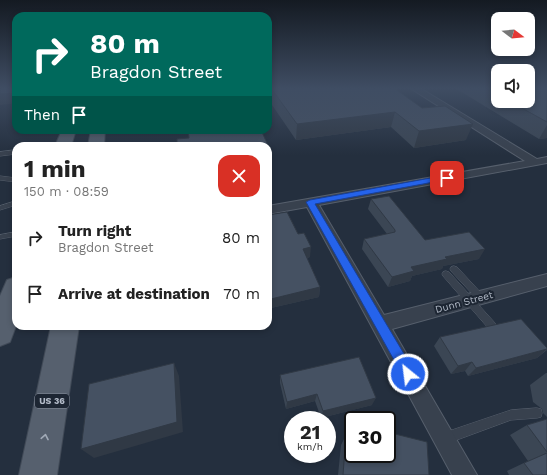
<!DOCTYPE html>
<html lang="en">
<head>
<meta charset="utf-8">
<style>
  :root { --surface:#fff; --page:#f6f6f6; --text:#222; --muted:#767676 }
  body { margin:0; font-family:"Work Sans",sans-serif; background:var(--page); color:var(--text); height:100vh; display:flex; flex-direction:column; font-size:15px; white-space:nowrap }
  * { box-sizing:border-box; margin:0 }
  p { font-size:13px; color:var(--muted) }
  .icon { flex:none; width:22px; height:22px; fill:none; stroke:currentColor; stroke-width:2; stroke-linecap:round; stroke-linejoin:round }
  .map { position:relative; flex:1; overflow:hidden }
  .drawer { position:absolute; left:12px; top:142px; width:260px; height:188px; display:flex; flex-direction:column; background:var(--surface); border-radius:12px; box-shadow:0 2px 6px #0003 }
  .drawer>* { flex:none }
  .banner { position:absolute; left:12px; top:12px; width:260px; height:122px; border-radius:12px; box-shadow:0 2px 6px #0003; background:#00695c; color:#fff; overflow:hidden }
  .needle { width:26px; rotate:106deg }
  .fabs { position:absolute; left:491px; top:12px; display:grid; gap:8px }
  .fabs a { display:grid; place-items:center; width:44px; height:44px; border-radius:8px; background:var(--surface); box-shadow:0 2px 6px #0003; font-size:20px }
  .speed { position:absolute; left:284px; top:411px; display:flex; gap:8px; font-size:20px; font-weight:700; text-align:center }
  .speed>* { display:grid; place-content:center; width:52px; height:52px; border-radius:50%; background:var(--surface); box-shadow:0 2px 6px #0003; line-height:1 }
  .speed small { font-size:10px; font-weight:400 }
  .speed .limit { border:2px solid #111; border-radius:6px; background:#fff; color:#111 }
  .pin { position:absolute; display:grid; place-items:center; width:34px; height:34px; color:#fff; margin:-17px; border-radius:8px; box-shadow:0 2px 6px #0006 }
  .me { position:absolute; width:44px; margin:-22px; rotate:331deg; stroke-linejoin:round; filter:drop-shadow(0 0 3px #0008) }
  .turn { display:flex; align-items:center; gap:14px; height:84px; padding:0 12px; font-size:18px }
  .turn .icon { width:52px; height:52px; stroke-width:2.5 }
  .turn b { display:block; font-size:28px; line-height:34px }
  .then { display:flex; align-items:center; height:38px; padding:0 12px; background:#0003; gap:8px; font-size:15px }
  .round { display:grid; place-items:center; flex:none; width:42px; height:42px; border-radius:12px; background:var(--page) }
  .overview { display:flex; align-items:center; justify-content:space-between; height:68px; padding:0 12px }
  h1 { font-size:24px; font-weight:700; line-height:30px }
  ul { padding:0; list-style:none }
  li { display:flex; align-items:center; gap:12px; height:56px; padding:0 12px }
  li div { flex:1 }
  li b { display:block; font-size:15px }
  li em { font-style:normal }
  .map>svg:first-child { display:block }
  .lines { fill:none; stroke-linecap:round; stroke-linejoin:round }
  .lane-casing { stroke:#565f6c; stroke-width:1 }
  .street-casing { stroke:#565f6c; stroke-width:2 }
  .primary-casing { stroke:#414a57; stroke-width:2 }
  .lane { fill:#38414e; fill-rule:evenodd }
  .street { fill:#38414e; fill-rule:evenodd }
  .primary { fill:#56606e; fill-rule:evenodd }
  .wall { fill:#3b4654 }
  .shaded-wall { fill:#303945 }
  .building { fill:#455162; stroke:#303945 }
  .oneway { stroke:#a1aab7 }
  .route { fill:#2563eb; stroke:#184099 }
  .labels { text-anchor:middle; dominant-baseline:central; stroke-width:4; stroke-linejoin:round; paint-order:stroke }
  .shield { fill:#1d2633; stroke:#878f9c; stroke-width:1 }
  .shield-label { font-size:9px; font-weight:bold; fill:#b4bcc9 }
  .street-label { font-size:10px; fill:#b4bcc9; stroke:#1d2633 }
</style>
</head>
<body>
<div class="map">
<svg width="547" height="475" viewBox="0 0 547 475">
  <rect width="100%" height="100%" fill="#242f3e"/>
  <g class="lines">
    <g class="lane-casing">
      <path id="lane" d="M16 150V154L0 156V152Z
        M0 176 16 178V182L0 180Z
        M16 201V205L0 210V206Z
        M16 232V236L0 239V235Z
        M454 266 457 267 483 295 484 297 483 299 480 300 477 299 451 271 450 269 451 267Z
        M446 271 449 272 495 323 496 326 495 329 492 330 489 329 443 276 442 274 443 272Z
        M537 408 541 409 542 413 541 417 537 418 511 420 446 444 442 442 440 438 442 434 446 432 511 410Z"/>
    </g>
    <g class="street-casing">
      <path id="street" d="M410 88H420L537 159 547 157V163L319 205 384 315 547 274V286L392 329 477 475H452L307 207 268 214V206L525 161Z"/>
    </g>
    <g class="primary-casing">
      <path id="primary" d="M62 130H76L71 146H55Z
        M91 130H105L104 146H88Z
        M16 277V326L10 342 0 346V296L7 280Z
        M51 326H79L57 475H19Z"/>
    </g>
    <use href="#lane" class="lane"/>
    <use href="#street" class="street"/>
    <use href="#primary" class="primary"/>
  </g>
  <path class="wall" d="M268 88H394L466 140 414 148 391 127 296 140 268 99Z
    M455 88H498V101H528L547 88V138L539 139Z
    M371 199 425 240 479 259 443 266 442 269 412 276 410 281 388 287 362 249 364 239 387 234 368 209Z
    M268 215 298 234 310 257 307 258 320 287 319 297 271 308 268 298Z
    M440 337 547 348V350L537 358 468 376 465 371 451 374 434 346Z
    M546 373H547V417L543 413 542 409 533 402 530 385Z
    M280 375 372 405 321 418 315 401 286 409 280 383Z
    M547 419V475H509L507 471 528 461 510 435 527 425Z
    M346 435 429 475H338L341 445Z"/>
  <path class="shaded-wall" d="M16 93V103L0 105V94Z
    M395 112 391 127 296 140 297 124Z
    M473 124 466 140 414 148 419 131Z
    M547 125V138L539 139Z
    M272 154V171L268 172V155Z
    M311 247 310 257 302 259 303 249Z
    M485 249 479 259 443 266 442 269 412 276 410 281 388 287 392 277 411 267 445 257Z
    M320 287 319 297 271 308V299Z
    M547 349 537 358 468 376 476 368Z
    M472 362 465 371 451 374 458 366Z
    M174 363 179 376 183 432 94 458 81 449Z
    M317 394 315 401 286 409 287 402Z
    M376 398 372 405 321 418 323 411Z"/>
  <path class="building" d="M0 88H16V93L0 94Z
    M271 88H394L422 108 445 106 473 124 419 131 395 112 297 124Z
    M485 88H498V95Z
    M528 88H547V122L509 101H528Z
    M188 130H261L272 154 268 155V146H177V139L189 138Z
    M389 196 425 240 469 232 485 249 445 257 447 259 411 267 414 271 392 277 364 239 395 232V230L371 199Z
    M287 212 298 234 304 233 311 247 303 249 320 287 271 299 268 288V276H270L268 269V215Z
    M521 319 547 348V349L476 368 472 362 458 366 440 337Z
    M359 357 376 398 323 411 317 394 287 402 280 375Z
    M174 363 177 422 81 449 89 384Z
    M547 419V452L527 425Z
    M387 432 427 442 429 475H343L346 435 353 433V454H387Z
    M547 453V475H533L524 463Z"/>
  <defs><path id="oneway-chevron" d="M-2-3.5L2.5 0L-2 3.5" fill="none" stroke-width="1.6" stroke-linecap="round" stroke-linejoin="round"/></defs>
  <use class="oneway" href="#oneway-chevron" transform="translate(45 437) rotate(-79)"/>
  <linearGradient id="sky" x2="0" y2="1"><stop stop-color="#141a22"/><stop offset="0.57" stop-color="#3f4d63"/><stop offset="1" stop-color="#3f4d63" stop-opacity="0"/></linearGradient>
  <rect width="547" height="155" fill="url(#sky)"/>
  <path class="route" d="M447 175 451 178 450 179 315 204 413 369 415 374 413 378 408 380 404 378 306 202 310 200Z"/>
  <g class="labels">
    <rect class="shield" x="35" y="394" width="34" height="14" rx="3"/>
    <g class="shield-label">
      <text x="52" y="401">US 36</text>
    </g>
    <g class="street-label">
      <text transform="translate(464 302) rotate(-15)">Dunn Street</text>
    </g>
  </g>
</svg>
<div class="fabs">
<a><svg class="needle" viewBox="-14 -14 28 28"><path d="M0-13l5 13h-10z" fill="#e53935"/><path d="M0 13l5-13h-10z" fill="#767676"/></svg></a>
<a><svg class="icon" aria-label="sound" viewBox="0 0 24 24"><path d="M4 9h4l5-4v14l-5-4H4zM17 9q2 3 0 6"/></svg></a>
</div>
<div class="speed"><div>21<small>km/h</small></div><div class="limit">30</div></div>
<div class="pin" style="left:447px;top:178px;background:#d93025"><svg class="icon" aria-label="arrive" viewBox="0 0 24 24"><path d="M6 21V4h12l-3 4 3 4H6"/></svg></div>
<svg class="me" style="left:408px;top:374px" viewBox="-20 -20 40 40"><circle r="17" fill="#2563eb" stroke="#fff" stroke-width="3"/><path d="M0-11L8 9 0 5-8 9z" fill="#fff"/></svg>
<div class="banner">
<div class="turn"><svg class="icon" aria-label="right" viewBox="0 0 24 24"><path d="M7 20v-9h11M14 6l5 5-5 5"/></svg><div><b>80 m</b>Bragdon Street</div></div>
<div class="then">Then<svg class="icon" aria-label="arrive" viewBox="0 0 24 24"><path d="M6 21V4h12l-3 4 3 4H6"/></svg></div>
</div>
<section class="drawer">
<div class="overview"><div><h1>1 min</h1><p>150 m · 08:59</p></div><a class="round" style="background:#d93025;color:#fff"><svg class="icon" aria-label="close" viewBox="0 0 24 24"><path d="M6 6l12 12M18 6L6 18"/></svg></a></div>
<ul>
<li><svg class="icon" aria-label="right" viewBox="0 0 24 24"><path d="M7 20v-9h11M14 6l5 5-5 5"/></svg><div><b>Turn right</b><p>Bragdon Street</p></div><em>80 m</em></li>
<li><svg class="icon" aria-label="arrive" viewBox="0 0 24 24"><path d="M6 21V4h12l-3 4 3 4H6"/></svg><div><b>Arrive at destination</b></div><em>70 m</em></li>
</ul>
</section>
</div>
</body>
</html>
